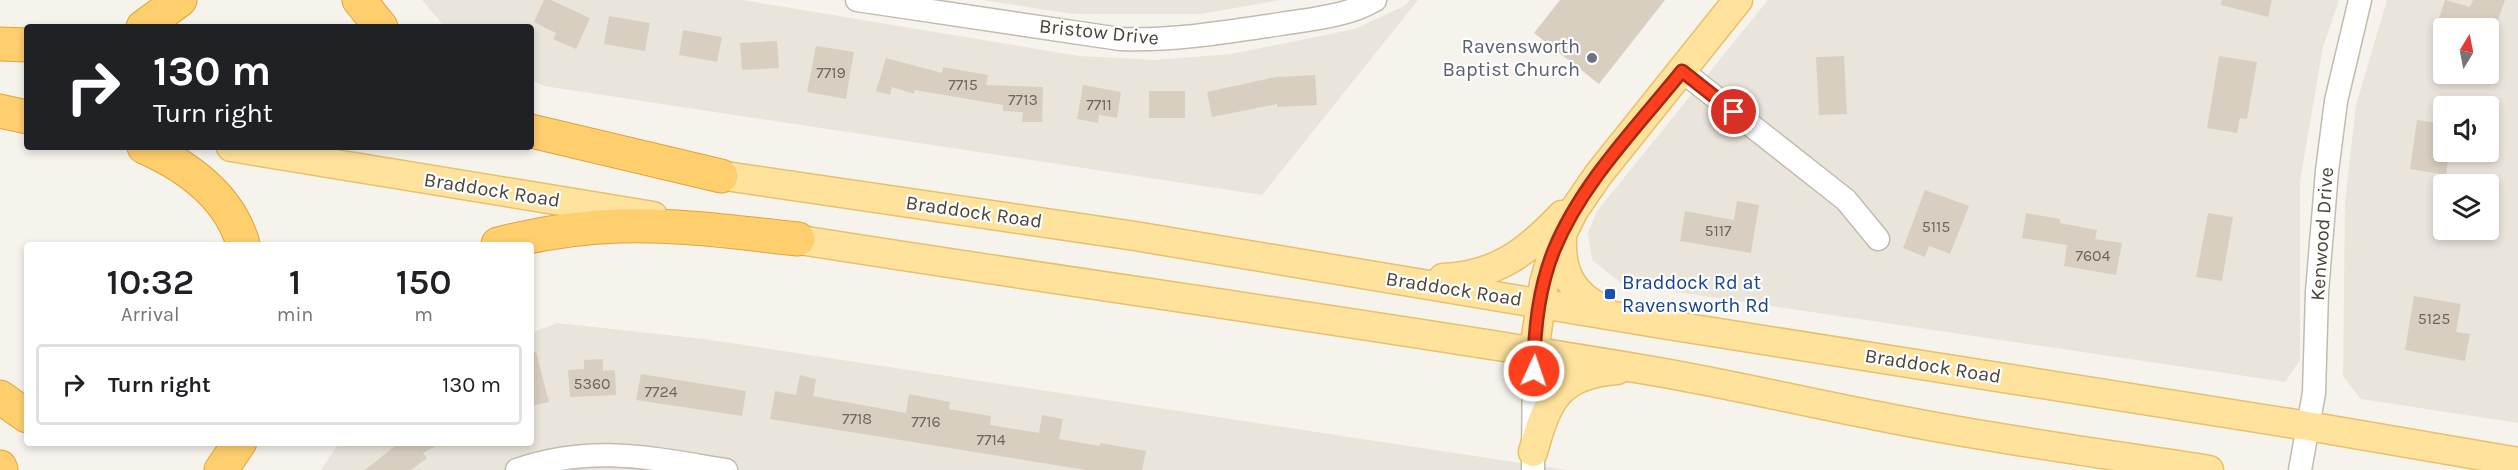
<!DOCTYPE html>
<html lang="en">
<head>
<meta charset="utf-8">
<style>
  :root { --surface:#fff; --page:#f6f6f6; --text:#202124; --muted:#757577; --line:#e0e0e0 }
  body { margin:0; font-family:Karla,sans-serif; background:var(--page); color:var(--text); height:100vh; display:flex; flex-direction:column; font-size:22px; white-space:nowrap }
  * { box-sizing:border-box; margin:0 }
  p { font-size:20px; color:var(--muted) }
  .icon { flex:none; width:33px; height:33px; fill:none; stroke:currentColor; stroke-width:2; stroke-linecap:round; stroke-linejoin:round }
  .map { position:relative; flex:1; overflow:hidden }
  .side { position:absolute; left:24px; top:242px; width:510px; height:204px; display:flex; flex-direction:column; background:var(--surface); border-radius:6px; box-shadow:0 3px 9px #0003 }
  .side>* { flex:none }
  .banner { position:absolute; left:24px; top:24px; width:510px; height:126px; border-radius:6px; box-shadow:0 3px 9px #0003; background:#202124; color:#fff; overflow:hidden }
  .needle { width:39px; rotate:10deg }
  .buttons { position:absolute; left:2433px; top:18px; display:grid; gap:12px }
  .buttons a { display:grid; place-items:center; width:66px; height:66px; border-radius:6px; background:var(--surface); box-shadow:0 3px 9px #0003; font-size:30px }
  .pin { position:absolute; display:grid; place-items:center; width:51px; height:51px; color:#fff; margin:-26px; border:3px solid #fff; border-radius:50%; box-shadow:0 2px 6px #0007 }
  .me { position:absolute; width:66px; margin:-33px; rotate:3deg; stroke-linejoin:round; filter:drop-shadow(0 0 4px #0008) }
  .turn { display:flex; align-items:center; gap:21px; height:126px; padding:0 30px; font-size:27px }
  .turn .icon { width:78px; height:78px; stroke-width:2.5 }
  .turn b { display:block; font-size:42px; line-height:51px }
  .eta { display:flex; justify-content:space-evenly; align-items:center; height:102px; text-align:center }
  .eta b { font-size:36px; font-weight:600; line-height:42px }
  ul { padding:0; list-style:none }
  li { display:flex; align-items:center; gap:18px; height:81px; margin:0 12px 9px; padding:0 18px; border:3px solid var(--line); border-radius:6px }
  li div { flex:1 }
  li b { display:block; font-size:22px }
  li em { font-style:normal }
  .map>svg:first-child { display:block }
  .residential { fill:#eae5da; fill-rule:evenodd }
  .building { fill:#d8cfc1 }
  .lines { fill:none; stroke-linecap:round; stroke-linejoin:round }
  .minor-casing { stroke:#c2bbae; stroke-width:25 }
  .major-casing { stroke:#e6c16a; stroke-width:31 }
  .highway-casing { stroke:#e0a43c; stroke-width:35 }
  .minor { stroke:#fff; stroke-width:22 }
  .major { stroke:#ffe39c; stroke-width:28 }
  .highway { stroke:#ffcf6e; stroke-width:33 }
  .route-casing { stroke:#a42913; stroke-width:15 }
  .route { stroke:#fc3f1d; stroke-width:10 }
  .worship-dot { fill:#6b7280; stroke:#fff; stroke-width:2 }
  .transit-dot { fill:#1a4fb4; stroke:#fff; stroke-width:2 }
  .labels { text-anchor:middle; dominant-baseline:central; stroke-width:4.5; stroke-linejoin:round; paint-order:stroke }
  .number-label { font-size:16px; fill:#6e675b }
  .street-label { font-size:20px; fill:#4b4439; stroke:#fff }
  .worship-label { font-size:20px; fill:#5b616d; stroke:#fff; text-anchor:end }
  .transit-label { font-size:20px; fill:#164399; stroke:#fff; text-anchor:start }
</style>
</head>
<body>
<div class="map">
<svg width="2518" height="470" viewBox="0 0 2518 470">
  <rect width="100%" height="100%" fill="#f6f3ec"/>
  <path class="residential" d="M422 0H742L1079 56 1154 60 1231 54 1355 29 1404 6 1410 0H1418L1262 195 544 86 531 80V27H445Z
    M983 0H1280L1201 14H1073Z
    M1768 0H2339L2323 47 2300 181V360L2285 382 1622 284 1592 260 1588 233 1597 211Z
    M2387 0H2518V423L2361 399 2343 376 2345 202 2356 105ZM2444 28H2488V74H2444ZM2444 106H2488V152H2444ZM2444 184H2488V230H2444Z
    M557 323 704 339 1567 470H321L339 443 531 442V333Z"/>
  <path class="building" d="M544 0H551L590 18 576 49 553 39 556 33 534 22Z
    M1560 0H1665L1599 84 1534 33Z
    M2222 0H2272L2268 17 2221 5Z
    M2445 0 2470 7 2473 0H2505L2495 28H2451L2437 24Z
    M609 16 650 23 645 51 604 44Z
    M683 30 722 37 717 62 679 55Z
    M777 41 779 68 742 70 740 43Z
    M816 46 854 52 846 99 807 92Z
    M1844 56 1847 114 1819 115 1816 57Z
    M2219 56 2257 62 2247 119 2240 118 2237 133 2207 128Z
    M886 58 942 73 943 67 988 75 986 85 1043 87 1042 122H1022L1023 112 1003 111V105L915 90 914 94 892 87 890 95 876 91Z
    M1315 75 1317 105 1277 107V104L1212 117 1207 92 1276 77Z
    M1083 85 1121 92 1117 118 1099 115 1098 123 1077 119Z
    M1149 91H1185V118H1149Z
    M2417 120 2444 124V152H2449L2446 175 2410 169Z
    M1925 190 1969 206 1950 254 1929 246 1925 257 1903 248Z
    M1737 201 1759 205 1751 253 1680 241 1685 211 1734 220Z
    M2026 213 2060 219V223L2097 230 2095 239 2122 243 2116 275 2064 266 2067 245 2022 238Z
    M2208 213 2233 217 2222 281 2196 277Z
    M2414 296 2461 304 2456 332 2470 334 2465 361 2405 350Z
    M531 352H536L549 402 531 406Z
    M603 359V371L615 370 616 395 570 397 568 370 584 369V360Z
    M641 374 746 391 742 416 636 400Z
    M800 375 816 379 813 396 906 413 909 394 950 402 949 409 991 416 990 425 1039 433 1042 415 1063 419 1059 439 1100 446V443L1146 451 1142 470H1086L770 419 775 391 796 395Z
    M400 442H443L423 453 427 458 411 470H365Z"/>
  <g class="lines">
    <g class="minor-casing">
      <path id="minor" d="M857 0 1120 39C1175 41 1227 32 1281 24 1312 19 1348 16 1375 0
        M1682 71 1846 200 1878 239
        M517 470C592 444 650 458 726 470
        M1533 470 1534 351
        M2300 470 2314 393 2317 292 2327 171 2336 101 2360 0"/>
    </g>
    <g class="major-casing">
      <path id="major" d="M231 147 653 216
        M698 172 1135 236 1662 324 2308 426 2518 462
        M775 236C1064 282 1353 321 1641 369 1721 382 1799 401 1878 416 1987 438 2099 453 2209 470
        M1562 236C1560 272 1572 295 1604 310
        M1443 278C1496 276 1527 252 1562 215
        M1534 351 1544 283 1553 252 1574 210 1598 175 1738 0
        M1533 452C1547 401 1558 374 1617 370"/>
    </g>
    <g class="highway-casing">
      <path id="highway" d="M359 0 381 27
        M143 27 180 0
        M0 44 27 45
        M0 111 27 117
        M531 131 721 176
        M144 147C187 166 229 196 243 244
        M498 244C537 234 579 227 620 226 679 224 739 233 798 239
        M0 397 27 416
        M0 467 1 470
        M221 470 240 442"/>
    </g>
    <use href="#minor" class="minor"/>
    <use href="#major" class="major"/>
    <use href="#highway" class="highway"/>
  </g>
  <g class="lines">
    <g class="route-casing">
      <path id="route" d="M1534 371C1534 332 1539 287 1554 250 1582 182 1637 127 1682 71L1734 112"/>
    </g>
    <use href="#route" class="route"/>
  </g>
  <circle class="worship-dot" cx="1592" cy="58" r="6"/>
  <rect class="transit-dot" x="1604" y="288" width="12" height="12" rx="3"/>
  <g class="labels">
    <g class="number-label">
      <text x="831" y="72">7719</text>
      <text x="963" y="84">7715</text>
      <text x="1023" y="99">7713</text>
      <text x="1099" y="104">7711</text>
      <text x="1936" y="226">5115</text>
      <text x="1718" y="230">5117</text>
      <text x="2093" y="255">7604</text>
      <text x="2434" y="318">5125</text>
      <text x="592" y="383">5360</text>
      <text x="661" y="391">7724</text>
      <text x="857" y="418">7718</text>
      <text x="926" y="421">7716</text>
      <text x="991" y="439">7714</text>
    </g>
    <g class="street-label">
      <text transform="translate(1099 32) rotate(6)">Bristow Drive</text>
      <text transform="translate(492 190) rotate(9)">Braddock Road</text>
      <text transform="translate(974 212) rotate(8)">Braddock Road</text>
      <text transform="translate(2322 234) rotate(-86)">Kenwood Drive</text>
      <text transform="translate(1454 289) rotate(9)">Braddock Road</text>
      <text transform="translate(1933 366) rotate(9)">Braddock Road</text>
    </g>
    <g class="worship-label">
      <text x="1580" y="46">Ravensworth<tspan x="1580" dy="23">Baptist Church</tspan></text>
    </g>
    <g class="transit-label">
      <text x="1622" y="282">Braddock Rd at<tspan x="1622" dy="23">Ravensworth Rd</tspan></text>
    </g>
  </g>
</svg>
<div class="buttons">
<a><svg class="needle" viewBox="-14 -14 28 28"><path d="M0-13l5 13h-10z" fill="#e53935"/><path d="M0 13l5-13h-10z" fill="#757577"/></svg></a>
<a><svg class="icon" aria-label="sound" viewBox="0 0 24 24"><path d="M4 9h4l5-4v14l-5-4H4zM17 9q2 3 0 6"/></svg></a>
<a><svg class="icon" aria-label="layers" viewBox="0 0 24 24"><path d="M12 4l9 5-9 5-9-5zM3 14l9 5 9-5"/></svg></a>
</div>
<div class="pin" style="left:1734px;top:112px;background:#d93025"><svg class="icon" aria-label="arrive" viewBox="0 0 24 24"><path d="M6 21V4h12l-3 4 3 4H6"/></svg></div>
<svg class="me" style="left:1534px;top:371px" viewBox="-20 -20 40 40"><circle r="17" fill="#fc3f1d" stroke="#fff" stroke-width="3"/><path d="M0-11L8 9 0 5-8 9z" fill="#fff"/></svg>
<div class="banner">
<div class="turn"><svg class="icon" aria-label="right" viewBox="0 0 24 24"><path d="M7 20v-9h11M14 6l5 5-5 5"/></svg><div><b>130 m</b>Turn right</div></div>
</div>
<section class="side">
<div class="eta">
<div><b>10:32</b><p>Arrival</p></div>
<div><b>1</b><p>min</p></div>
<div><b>150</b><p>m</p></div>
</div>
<ul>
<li><svg class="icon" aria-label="right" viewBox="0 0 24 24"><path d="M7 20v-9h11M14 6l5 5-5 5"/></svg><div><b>Turn right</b></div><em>130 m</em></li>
</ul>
</section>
</div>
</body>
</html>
